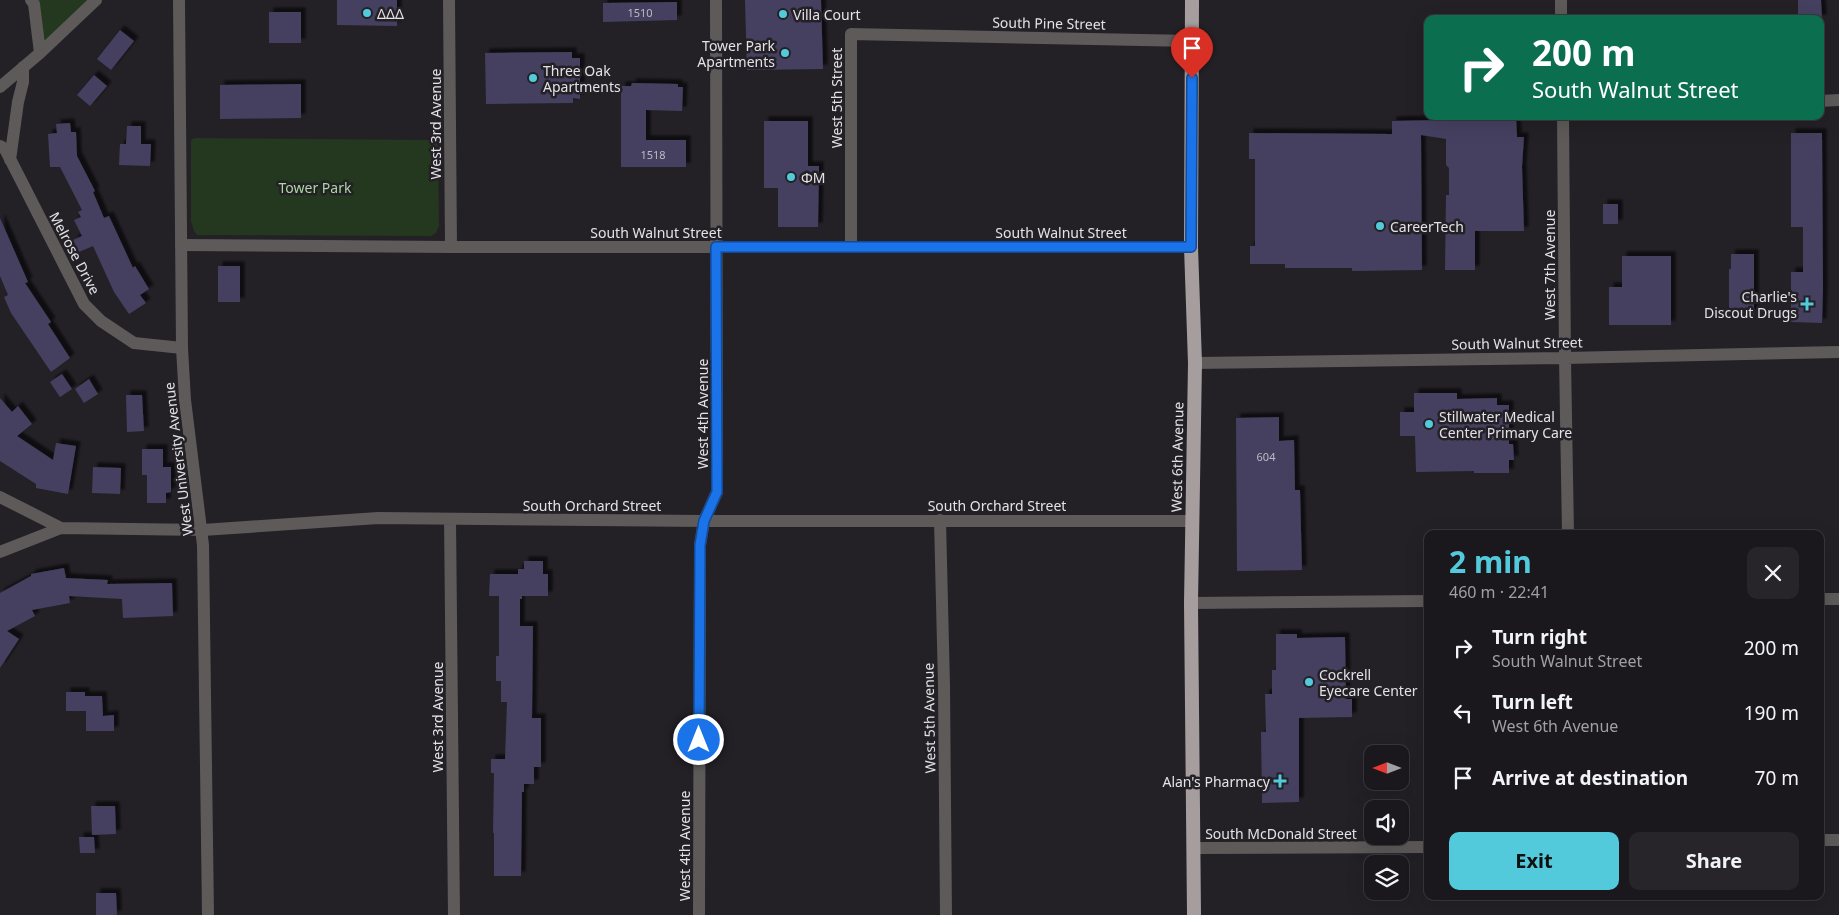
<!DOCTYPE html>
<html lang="en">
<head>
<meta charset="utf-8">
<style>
  :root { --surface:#1a181c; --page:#272529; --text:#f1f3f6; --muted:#9fa0a3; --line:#38373b; --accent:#53cadc }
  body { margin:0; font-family:"Noto Sans",sans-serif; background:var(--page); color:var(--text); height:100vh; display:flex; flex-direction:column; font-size:19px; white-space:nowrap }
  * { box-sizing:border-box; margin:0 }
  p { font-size:16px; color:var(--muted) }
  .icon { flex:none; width:28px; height:28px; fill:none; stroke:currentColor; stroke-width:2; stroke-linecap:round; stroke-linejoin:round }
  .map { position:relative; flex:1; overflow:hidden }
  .side { position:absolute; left:1424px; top:530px; width:400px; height:370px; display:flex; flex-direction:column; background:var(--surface); border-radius:10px; box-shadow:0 5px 20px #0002,0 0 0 1px var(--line) }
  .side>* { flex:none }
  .top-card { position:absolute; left:1424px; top:15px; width:400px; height:105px; border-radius:10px; box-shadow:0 5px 20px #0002,0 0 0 1px var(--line); background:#0b6e4f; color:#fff; overflow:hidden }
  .needle { width:32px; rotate:270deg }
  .controls { position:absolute; left:1364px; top:745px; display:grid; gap:10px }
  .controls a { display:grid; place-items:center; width:45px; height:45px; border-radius:10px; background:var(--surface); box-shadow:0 5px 20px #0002,0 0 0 1px var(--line); font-size:25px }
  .pin { position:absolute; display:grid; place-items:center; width:42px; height:42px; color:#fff; margin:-51px -21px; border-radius:50% 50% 50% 0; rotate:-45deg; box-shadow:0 0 5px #0007 }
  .pin .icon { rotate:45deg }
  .me { position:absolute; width:55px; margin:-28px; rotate:0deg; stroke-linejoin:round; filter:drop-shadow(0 0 4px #0008) }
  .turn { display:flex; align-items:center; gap:18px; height:105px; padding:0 25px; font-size:22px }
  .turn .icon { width:65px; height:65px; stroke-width:2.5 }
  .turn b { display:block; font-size:35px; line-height:42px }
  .round { display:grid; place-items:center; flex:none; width:52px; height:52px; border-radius:10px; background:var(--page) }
  .head { display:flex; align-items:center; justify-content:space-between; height:85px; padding:0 25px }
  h1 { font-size:30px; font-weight:700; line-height:38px; color:var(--accent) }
  .cta { display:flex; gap:10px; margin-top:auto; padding:10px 25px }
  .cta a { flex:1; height:58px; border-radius:10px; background:var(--accent); color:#111; font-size:20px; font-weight:700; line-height:58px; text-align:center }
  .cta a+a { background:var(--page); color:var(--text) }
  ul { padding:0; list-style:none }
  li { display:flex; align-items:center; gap:15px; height:65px; padding:0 25px }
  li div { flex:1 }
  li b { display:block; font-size:19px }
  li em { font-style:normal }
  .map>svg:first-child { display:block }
  .green { fill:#23381f }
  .building { fill:#444060; filter:url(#shadow) }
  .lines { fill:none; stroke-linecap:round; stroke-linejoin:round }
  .minor { stroke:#5e5a5a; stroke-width:12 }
  .tertiary { stroke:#5e5a5a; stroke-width:12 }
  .trunk { stroke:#a69e9e; stroke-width:14 }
  .route-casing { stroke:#114b97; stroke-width:12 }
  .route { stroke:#1a73e8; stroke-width:9 }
  .poi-dot { fill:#53cadc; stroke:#232026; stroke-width:2 }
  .labels { text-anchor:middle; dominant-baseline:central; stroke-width:5; stroke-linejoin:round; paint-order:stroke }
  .number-label { font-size:11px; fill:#bcbac4 }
  .poi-label { font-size:14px; fill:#e4e2e6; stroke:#232026; text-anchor:start }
  .street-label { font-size:14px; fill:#e4e2e6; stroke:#232026 }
  .park-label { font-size:14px; fill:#abd7a2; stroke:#232026 }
</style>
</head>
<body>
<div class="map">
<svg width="1839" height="915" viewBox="0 0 1839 915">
  <defs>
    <filter id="shadow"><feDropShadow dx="4.5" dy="-4.5" stdDeviation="1" flood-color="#0009"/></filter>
  </defs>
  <rect width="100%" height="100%" fill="#232026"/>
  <path class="green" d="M31 0H96L40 53Z
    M196 138 432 140 438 142 439 226 436 233 431 236 197 235 194 231 191 221V142L192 139Z"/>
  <path class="building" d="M337 0H397V26L337 25Z
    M745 0H821L823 69 747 70Z
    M1798 0H1821L1822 19H1798Z
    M677 2V20L603 22V3Z
    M269 12H301V43H269Z
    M120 30 134 41 111 70 97 59Z
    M572 52V58H580V99L573 98V103L486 104 485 53Z
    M94 75 107 86 90 106 77 95Z
    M632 83 678 84V87H683L682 111 646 110V140H686V167H621V86H631Z
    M301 84V118L220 119V85Z
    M1441 116H1516L1517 137H1524L1522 167 1524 231H1475V270H1445L1446 195H1449V168L1446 165V139L1421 135 1422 270 1352 271V268H1285V264H1250V246H1255V159H1249V133L1392 134V121L1441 120Z
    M764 121H808V166H819L818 227H778V188H764Z
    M70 123 71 132H76L77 156 95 191 93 192 104 218 109 216 133 268 135 266 149 289 140 295 146 303 129 314 114 292 93 246 79 252 73 240 82 236 74 220 81 217 78 212 82 210 60 167H50L48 134 57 133 56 124Z
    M127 126H141V144H151L150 166 119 165 120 144H126Z
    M1791 133H1822L1823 288 1822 323 1791 322V272H1803V227H1791Z
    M1603 204H1618V224H1603Z
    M0 218 28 282 25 283 51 322 48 324 70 358 51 372 11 313 4 297 8 295 0 276Z
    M1731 254H1754V315H1729V269H1731Z
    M1622 256H1671V325H1609V287H1622Z
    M218 266H240V302H218Z
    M62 374 72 389 60 397 50 382Z
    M89 379 98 394 84 403 75 389Z
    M1414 393H1457V399L1497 398V405H1509V444H1513L1514 460H1509V473H1474V471L1416 472 1415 436H1400V412H1414Z
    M126 395H142L144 431 127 432Z
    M0 398 12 412 18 406 32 424 17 436 53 460 56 443 76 446 68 494 36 488V484L0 461Z
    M1279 417V441L1294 440 1295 490H1300L1302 570 1237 571 1236 418Z
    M142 449H163V467H171V492L166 493V503H147V475H142Z
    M93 467 121 468 120 494 92 493Z
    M524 561H543V574H548V596H522V599H520V626H533L532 718H541V767H534V784H524V792H522L521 876H494V833H493L494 773H491V759H505L507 702H501V681H496V656H499V596H489L490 574H518V569H524Z
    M64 568 66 578 108 580 107 584 172 583 173 616 123 618 122 599 69 596 70 603 32 610 35 616 7 631 19 639 0 668V593L31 576V574Z
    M1276 634H1297V638L1345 637 1346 699H1352V717L1299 718V802L1262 803 1261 732H1266L1265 694H1272V670H1276Z
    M66 692H85V696H102L103 716 114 715V731H86V711H66Z
    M91 806H115L116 834 92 835Z
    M79 837H94L95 853H80Z
    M96 893H116L117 915H96Z"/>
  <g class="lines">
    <path class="minor" d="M31 0 34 4 40 53
      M449 0 451 247
      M1561 0V19
      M0 87 40 53 96 0
      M1820 101 1839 100
      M1563 116 1565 358 1568 534
      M0 146 5 149 84 304 101 321 134 343 182 348
      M10 160 18 102 23 82V67
      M181 245 451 247H1191
      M851 247V34L1192 41
      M1195 363 1565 358 1839 352
      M0 497 61 528 203 530 378 518 704 521H1192
      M450 519 454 915
      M940 520 944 686 946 915
      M0 552 61 528
      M1820 599H1839
      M1191 603 1428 601
      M1820 840H1839
      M1194 848 1428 847
      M699 915 700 545 704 521 717 492 716 0"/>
    <path class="tertiary" d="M179 0 182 348 185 400 203 545 208 915"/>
    <path class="trunk" d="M1192 0 1191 247 1195 363 1191 603 1194 915"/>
  </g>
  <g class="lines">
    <g class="route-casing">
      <path id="route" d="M699 740 700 545 704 521 717 492 716 247H1191L1192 78"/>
    </g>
    <use href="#route" class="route"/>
  </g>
  <g class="poi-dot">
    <circle cx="367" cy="13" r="5"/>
    <circle cx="783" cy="14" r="5"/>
    <circle cx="785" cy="53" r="5"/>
    <circle cx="533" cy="78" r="5"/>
    <circle cx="791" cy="177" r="5"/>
    <circle cx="1380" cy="226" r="5"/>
    <path d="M1804.5 296.5h5v5h5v5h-5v5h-5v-5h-5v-5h5z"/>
    <circle cx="1429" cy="424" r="5"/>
    <circle cx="1309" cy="682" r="5"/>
    <path d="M1277.5 773.5h5v5h5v5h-5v5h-5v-5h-5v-5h5z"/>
  </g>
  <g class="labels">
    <g class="number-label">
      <text x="640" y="12">1510</text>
      <text x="653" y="154">1518</text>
      <text x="1266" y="456">604</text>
    </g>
    <g class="poi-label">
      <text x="377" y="13">ΔΔΔ</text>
      <text x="793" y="14">Villa Court</text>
      <text x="775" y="45" text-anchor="end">Tower Park<tspan x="775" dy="16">Apartments</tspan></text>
      <text x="543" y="70">Three Oak<tspan x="543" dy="16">Apartments</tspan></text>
      <text x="801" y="177">ΦΜ</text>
      <text x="1390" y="226">CareerTech</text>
      <text x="1797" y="296" text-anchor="end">Charlie's<tspan x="1797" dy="16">Discout Drugs</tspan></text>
      <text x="1439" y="416">Stillwater Medical<tspan x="1439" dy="16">Center Primary Care</tspan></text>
      <text x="1319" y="674">Cockrell<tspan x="1319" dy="16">Eyecare Center</tspan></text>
      <text x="1270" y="781" text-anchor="end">Alan's Pharmacy</text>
    </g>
    <g class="street-label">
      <text transform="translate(1049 23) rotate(1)">South Pine Street</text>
      <text transform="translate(836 98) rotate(-90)">West 5th Street</text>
      <text transform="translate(435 124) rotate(-90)">West 3rd Avenue</text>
      <text x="656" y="232">South Walnut Street</text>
      <text x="1061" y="232">South Walnut Street</text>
      <text transform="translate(75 253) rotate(62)">Melrose Drive</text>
      <text transform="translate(1549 265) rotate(-90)">West 7th Avenue</text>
      <text transform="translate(1517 343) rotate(-1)">South Walnut Street</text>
      <text transform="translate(702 414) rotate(-90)">West 4th Avenue</text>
      <text transform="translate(1177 457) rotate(-89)">West 6th Avenue</text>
      <text transform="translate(178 459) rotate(-97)">West University Avenue</text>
      <text x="592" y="505">South Orchard Street</text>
      <text x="997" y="505">South Orchard Street</text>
      <text transform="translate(437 717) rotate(-90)">West 3rd Avenue</text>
      <text transform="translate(929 718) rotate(-91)">West 5th Avenue</text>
      <text x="1281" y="833">South McDonald Street</text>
      <text transform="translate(684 846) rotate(-90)">West 4th Avenue</text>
    </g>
    <g class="park-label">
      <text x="315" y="187">Tower Park</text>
    </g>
  </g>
</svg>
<div class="controls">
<a><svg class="needle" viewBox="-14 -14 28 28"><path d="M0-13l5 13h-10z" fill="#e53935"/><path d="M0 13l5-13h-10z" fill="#9fa0a3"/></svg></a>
<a><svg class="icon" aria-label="sound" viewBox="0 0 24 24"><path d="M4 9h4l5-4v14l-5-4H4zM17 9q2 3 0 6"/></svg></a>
<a><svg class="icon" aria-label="layers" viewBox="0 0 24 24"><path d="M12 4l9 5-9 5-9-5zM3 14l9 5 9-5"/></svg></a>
</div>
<div class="pin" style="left:1192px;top:78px;background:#d93025"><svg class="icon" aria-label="arrive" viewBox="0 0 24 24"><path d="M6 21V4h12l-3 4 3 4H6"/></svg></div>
<svg class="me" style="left:699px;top:740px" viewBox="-20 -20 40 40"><circle r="17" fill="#1a73e8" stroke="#fff" stroke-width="3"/><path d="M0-11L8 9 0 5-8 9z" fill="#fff"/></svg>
<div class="top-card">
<div class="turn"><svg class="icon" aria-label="right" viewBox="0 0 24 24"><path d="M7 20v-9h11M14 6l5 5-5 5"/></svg><div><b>200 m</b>South Walnut Street</div></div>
</div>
<section class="side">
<div class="head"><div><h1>2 min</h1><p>460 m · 22:41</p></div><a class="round"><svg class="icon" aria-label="close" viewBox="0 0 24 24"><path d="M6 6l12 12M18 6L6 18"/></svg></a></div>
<ul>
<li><svg class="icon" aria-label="right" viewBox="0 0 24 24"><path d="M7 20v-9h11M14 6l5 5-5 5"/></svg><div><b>Turn right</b><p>South Walnut Street</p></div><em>200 m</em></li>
<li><svg class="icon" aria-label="left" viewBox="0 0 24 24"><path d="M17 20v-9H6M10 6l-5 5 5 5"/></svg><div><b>Turn left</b><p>West 6th Avenue</p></div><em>190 m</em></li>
<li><svg class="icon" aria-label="arrive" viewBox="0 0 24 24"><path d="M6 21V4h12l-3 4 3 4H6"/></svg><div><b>Arrive at destination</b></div><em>70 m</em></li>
</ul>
<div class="cta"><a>Exit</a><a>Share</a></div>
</section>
</div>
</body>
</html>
